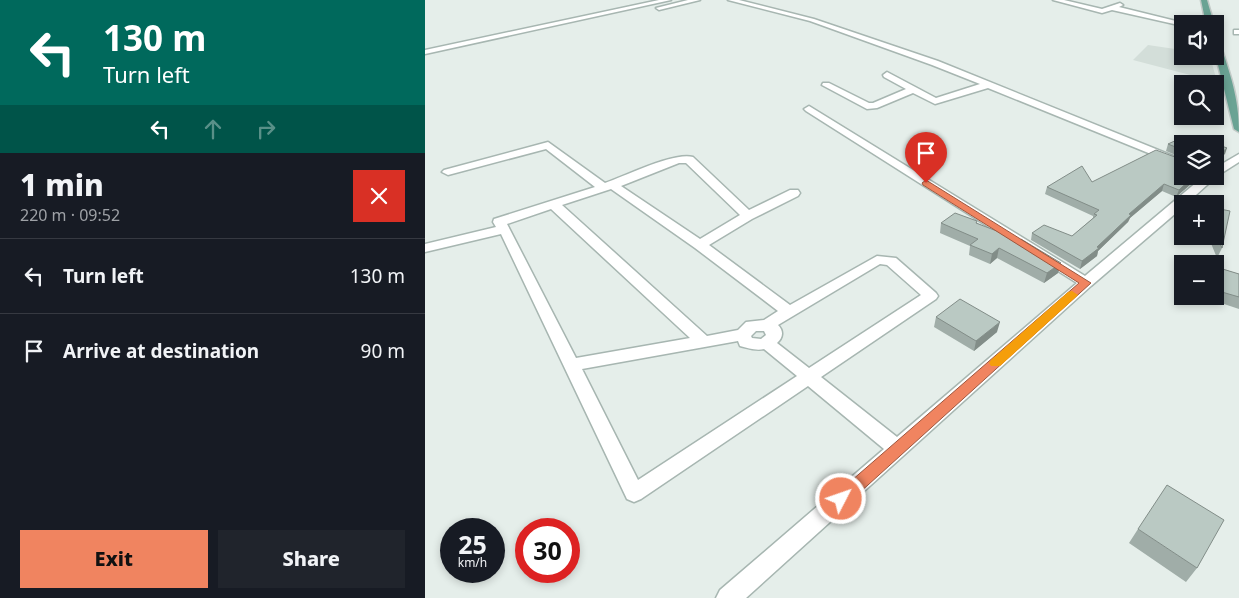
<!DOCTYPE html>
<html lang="en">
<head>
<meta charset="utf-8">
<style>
  :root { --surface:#171b24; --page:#20242c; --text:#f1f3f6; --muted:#9ea1a6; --line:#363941; --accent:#f08460 }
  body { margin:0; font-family:"Noto Sans",sans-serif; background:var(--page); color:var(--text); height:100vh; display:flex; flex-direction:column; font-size:19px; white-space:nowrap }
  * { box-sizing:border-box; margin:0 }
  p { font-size:16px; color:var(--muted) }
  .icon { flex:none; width:28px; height:28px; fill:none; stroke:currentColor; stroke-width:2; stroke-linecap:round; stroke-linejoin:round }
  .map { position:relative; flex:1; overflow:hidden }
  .details { display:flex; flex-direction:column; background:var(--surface); width:425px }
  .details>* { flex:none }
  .top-card { background:#00695c; color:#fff; overflow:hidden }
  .buttons { position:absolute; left:749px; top:15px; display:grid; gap:10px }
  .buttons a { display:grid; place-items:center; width:50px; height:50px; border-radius:0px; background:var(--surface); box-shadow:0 2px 8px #0003; font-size:25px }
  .speed { position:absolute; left:15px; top:518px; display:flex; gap:10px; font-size:25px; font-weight:700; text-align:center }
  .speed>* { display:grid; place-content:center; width:65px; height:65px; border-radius:50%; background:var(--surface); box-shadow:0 2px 8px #0003; line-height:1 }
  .speed small { font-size:12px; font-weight:400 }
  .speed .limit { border:8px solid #d22; background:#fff; color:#111 }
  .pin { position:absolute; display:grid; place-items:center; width:42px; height:42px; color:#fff; margin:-51px -21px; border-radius:50% 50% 50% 0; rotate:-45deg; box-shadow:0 0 5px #0007 }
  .pin .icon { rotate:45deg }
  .me { position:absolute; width:55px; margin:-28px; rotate:49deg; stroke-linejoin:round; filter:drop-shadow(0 0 4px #0008) }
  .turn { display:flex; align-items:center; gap:18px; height:105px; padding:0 20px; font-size:22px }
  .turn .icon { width:65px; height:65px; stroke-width:2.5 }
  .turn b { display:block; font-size:35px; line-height:42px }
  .lanes { display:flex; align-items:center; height:48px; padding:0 20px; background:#0003; justify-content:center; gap:25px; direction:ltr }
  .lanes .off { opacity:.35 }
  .round { display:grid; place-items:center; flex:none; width:52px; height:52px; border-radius:0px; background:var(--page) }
  .overview { display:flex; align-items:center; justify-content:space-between; height:85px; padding:0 20px }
  h1 { font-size:30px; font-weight:800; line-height:38px }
  .primary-button { display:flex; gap:10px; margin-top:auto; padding:10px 20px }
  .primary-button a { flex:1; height:58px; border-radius:0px; background:var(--accent); color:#111; font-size:20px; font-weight:800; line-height:58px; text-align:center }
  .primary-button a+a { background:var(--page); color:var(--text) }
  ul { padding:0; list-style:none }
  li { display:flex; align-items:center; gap:15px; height:75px; padding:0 20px; border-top:1px solid var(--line) }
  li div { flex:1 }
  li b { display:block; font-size:19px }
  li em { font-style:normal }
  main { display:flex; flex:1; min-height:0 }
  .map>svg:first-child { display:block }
  .built { fill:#d3ded9 }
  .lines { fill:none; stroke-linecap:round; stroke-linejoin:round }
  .minor-casing { stroke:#a7b6b1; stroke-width:3 }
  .major-casing { stroke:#c2cac7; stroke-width:3 }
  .minor { fill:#fff; fill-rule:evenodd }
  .major { fill:#6aa394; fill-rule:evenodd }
  .wall { fill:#a0ada8 }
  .shaded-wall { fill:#828d88 }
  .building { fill:#bac9c3; stroke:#828d88 }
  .route { fill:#f08460; stroke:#9c563e }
  .slow { fill:#f59e0b }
</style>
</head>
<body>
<main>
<section class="details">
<div class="top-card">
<div class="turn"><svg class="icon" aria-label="left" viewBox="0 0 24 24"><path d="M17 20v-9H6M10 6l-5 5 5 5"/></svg><div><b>130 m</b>Turn left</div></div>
<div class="lanes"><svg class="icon" aria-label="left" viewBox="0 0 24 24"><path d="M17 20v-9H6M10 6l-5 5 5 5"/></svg><svg class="icon off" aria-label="ahead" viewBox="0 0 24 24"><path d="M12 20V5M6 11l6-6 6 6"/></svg><svg class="icon off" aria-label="right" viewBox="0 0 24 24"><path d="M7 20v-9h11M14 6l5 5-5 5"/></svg></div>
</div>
<div class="overview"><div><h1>1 min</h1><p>220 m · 09:52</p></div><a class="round" style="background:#d93025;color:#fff"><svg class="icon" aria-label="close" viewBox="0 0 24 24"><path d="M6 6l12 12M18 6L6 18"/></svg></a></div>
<ul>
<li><svg class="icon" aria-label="left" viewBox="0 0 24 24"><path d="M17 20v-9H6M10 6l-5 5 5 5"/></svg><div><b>Turn left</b></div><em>130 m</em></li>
<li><svg class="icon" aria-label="arrive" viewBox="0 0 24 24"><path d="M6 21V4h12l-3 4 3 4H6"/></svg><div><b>Arrive at destination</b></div><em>90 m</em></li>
</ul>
<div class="primary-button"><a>Exit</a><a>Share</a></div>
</section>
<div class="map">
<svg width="814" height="598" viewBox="0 0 814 598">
  <rect width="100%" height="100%" fill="#e5eeea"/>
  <path class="built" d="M723 45 757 50 758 56H785L792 82 708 60Z"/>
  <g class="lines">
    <g class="minor-casing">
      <path id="minor" d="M234 0H246L0 54V50Z
        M263 0H275L234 10 231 8Z
        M303 0H314L389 19 513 61 758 160V167L563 88 510 104 488 93 452 108 442 109 397 85 398 83H404L444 103H448L481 89 459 77 458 75 462 72 511 98 555 84 507 65 385 21Z
        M628 0H639L677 9 695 3 698 5 694 7 763 24H758V26L687 10 677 13Z
        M809 30H814V34H809Z
        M384 106 660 276 779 176H790V168L814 154V162L792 176 761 204H758V207L666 286 321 598H291L295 590 459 449 383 386 216 499 209 502 202 499 76 234 0 252V244L71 227 68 222 69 219 170 187 121 149 23 175 17 172 19 170 123 142 180 183C201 176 248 152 268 157L324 210 365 190H373L375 193 373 196 327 219 284 245 365 305 452 256 471 258 511 293 513 296 511 299 396 377 472 437 652 283 381 111 379 109ZM254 163H261L315 215 275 239 196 186ZM186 189 270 248 353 311 339 320 321 322 313 330 282 336 137 205ZM126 209 265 338 151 358 82 224ZM455 264 462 265 496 295 384 368 352 343C358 338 359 331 353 325ZM331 331H339L341 335 336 339 327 338 326 336ZM313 341 315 346C323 348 331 351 339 349L372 376 213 480 157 369Z"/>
    </g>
    <g class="major-casing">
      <path id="major" d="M776 0H782L789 24H781Z
        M790 39 794 41C805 73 814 98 814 132L809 129 790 53Z"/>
    </g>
    <use href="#minor" class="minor"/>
    <use href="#major" class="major"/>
  </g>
  <path class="wall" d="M743 144H758V158L741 151Z
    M758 176H775L751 197 737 191 705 218 703 222 673 251 672 256 655 269 606 240 607 233 647 236 668 218V216L620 194 622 187 667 182Z
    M790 208 797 248 792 258 783 236H790Z
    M552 221V223L636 263 633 273 619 283 572 258 565 264 544 255 545 246 515 233 516 223Z
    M791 267 814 274V309L781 298V296H790V270Z
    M511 317 572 332 549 351 509 327Z
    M713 529 772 568 761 582 704 543Z"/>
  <path class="shaded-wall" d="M802 148 800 154 790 163V158Z
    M769 176H775L751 197 754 190Z
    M739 184 737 191 705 218 703 222 673 251 672 256 655 269 657 261 704 214Z
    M574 248 572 258 565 264 567 254Z
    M636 263 633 273 619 283 622 273Z
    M575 322 572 332 549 351 551 341Z"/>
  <path class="building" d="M754 139 767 144H758V150L743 144Z
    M786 142 802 148 790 158V144H782Z
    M731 150 758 160V176H769L754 190 739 184 704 214 706 215 672 247 674 248 657 261 607 233 619 225 647 236 672 215 669 214 674 210 622 187 657 166 667 182Z
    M790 208 805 211 797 248 790 233Z
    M530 213 552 221 551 223 595 240 596 239 636 263 622 273 574 248 567 254 545 245 553 239 516 223Z
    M791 267 814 274V297L790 290V272Z
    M535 299 575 322 551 341 511 317Z
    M742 485 799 520 772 568 713 529Z"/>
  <path class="route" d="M501 180 666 283 422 504 416 506 411 504 408 499 411 494 654 283 498 185 497 183Z"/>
  <path class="slow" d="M647 291 653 295 651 297 575 366H566L564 363 566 360 643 292Z"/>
</svg>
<div class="buttons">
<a><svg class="icon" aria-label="sound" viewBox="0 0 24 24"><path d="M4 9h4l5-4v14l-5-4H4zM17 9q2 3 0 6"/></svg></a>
<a><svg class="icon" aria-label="search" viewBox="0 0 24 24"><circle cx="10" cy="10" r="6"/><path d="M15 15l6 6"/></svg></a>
<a><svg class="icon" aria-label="layers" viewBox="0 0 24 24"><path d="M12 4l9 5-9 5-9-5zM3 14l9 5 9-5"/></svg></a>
<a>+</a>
<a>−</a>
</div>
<div class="speed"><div>25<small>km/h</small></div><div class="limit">30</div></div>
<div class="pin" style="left:501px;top:183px;background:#d93025"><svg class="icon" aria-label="arrive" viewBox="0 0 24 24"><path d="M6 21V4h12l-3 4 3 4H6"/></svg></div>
<svg class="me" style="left:416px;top:499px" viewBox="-20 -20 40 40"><circle r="17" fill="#f08460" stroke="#fff" stroke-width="3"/><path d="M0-11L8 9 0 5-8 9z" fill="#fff"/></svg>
</div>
</main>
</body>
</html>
